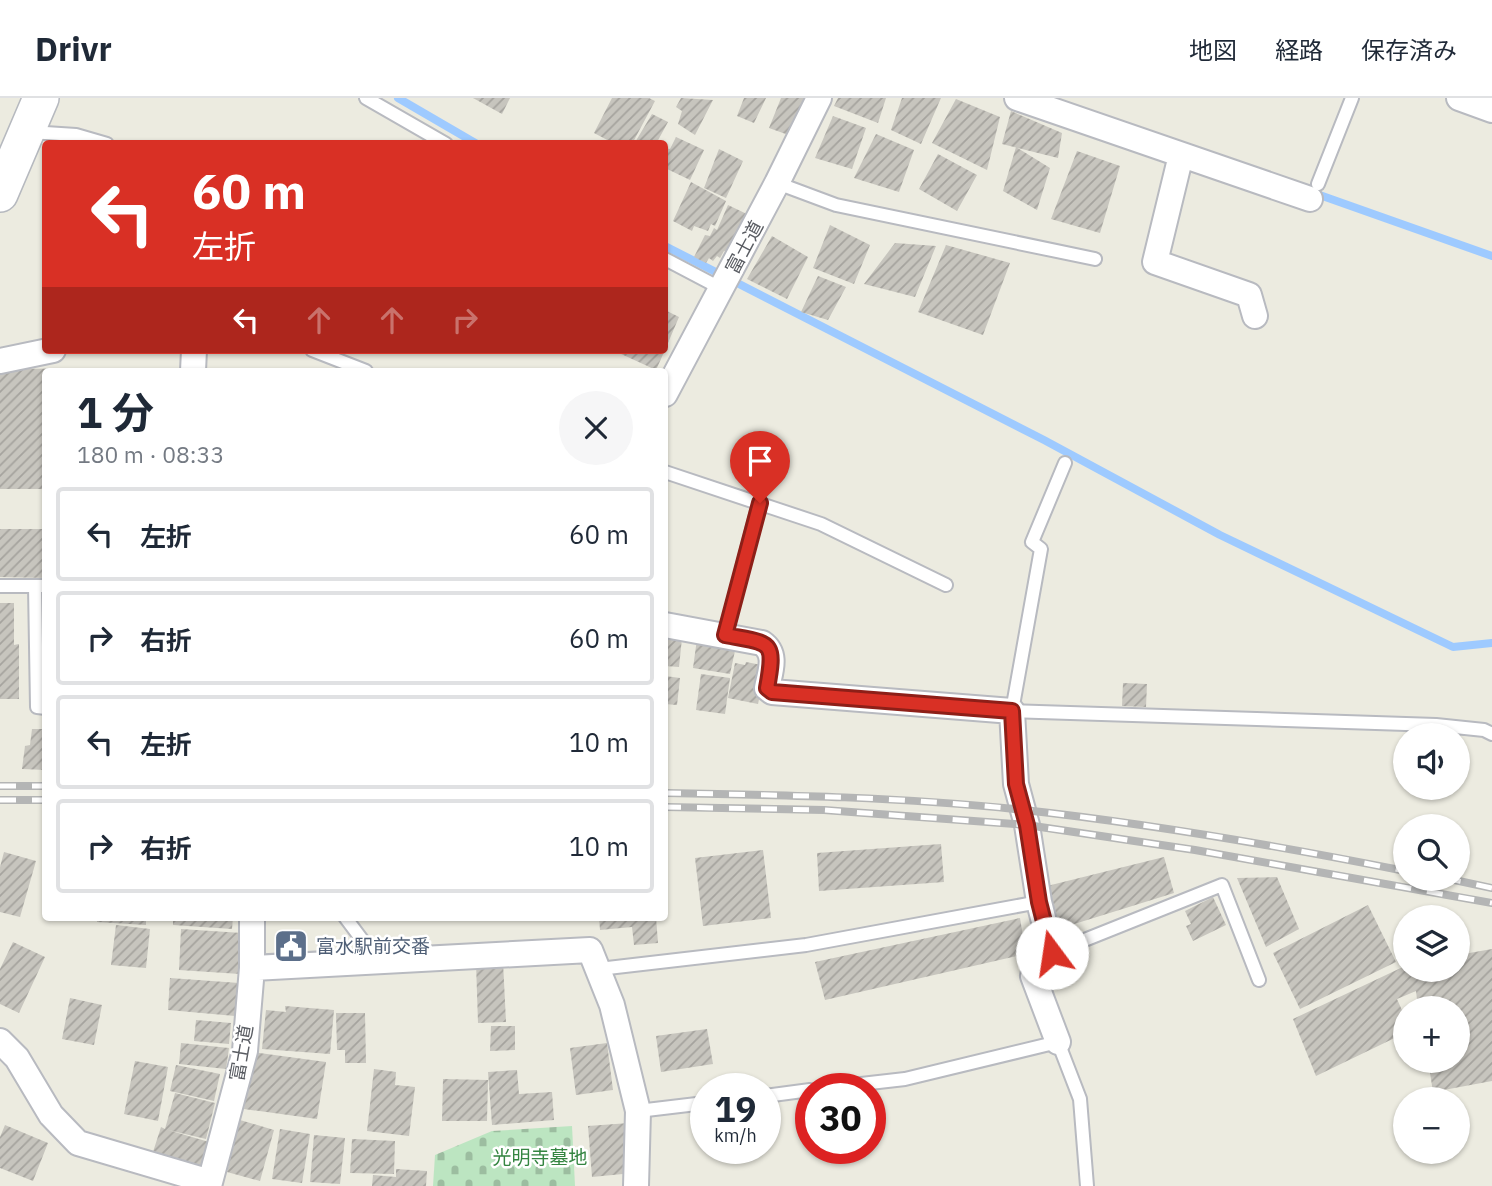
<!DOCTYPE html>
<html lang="ja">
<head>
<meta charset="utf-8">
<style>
  :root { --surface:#fff; --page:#f6f6f7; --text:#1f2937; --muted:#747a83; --line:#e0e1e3 }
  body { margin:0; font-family:"IBM Plex Sans","Noto Sans JP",sans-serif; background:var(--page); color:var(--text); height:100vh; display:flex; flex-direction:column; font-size:26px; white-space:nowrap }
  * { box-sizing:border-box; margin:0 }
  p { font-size:23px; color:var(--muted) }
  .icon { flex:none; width:38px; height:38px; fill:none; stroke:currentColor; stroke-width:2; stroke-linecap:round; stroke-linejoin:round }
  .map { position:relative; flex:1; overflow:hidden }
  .panel { position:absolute; left:42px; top:270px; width:626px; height:553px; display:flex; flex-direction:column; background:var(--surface); border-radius:7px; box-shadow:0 2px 5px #0004 }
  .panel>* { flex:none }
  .banner { position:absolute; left:42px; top:42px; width:626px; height:214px; border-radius:7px; box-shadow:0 2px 5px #0004; background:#d93025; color:#fff; overflow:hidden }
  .buttons { position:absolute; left:1393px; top:625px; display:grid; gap:14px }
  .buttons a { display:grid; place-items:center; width:77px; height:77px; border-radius:50%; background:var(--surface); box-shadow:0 2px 5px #0004; font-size:35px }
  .speed { position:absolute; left:690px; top:975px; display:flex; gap:14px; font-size:35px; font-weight:700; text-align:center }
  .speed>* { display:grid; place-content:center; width:91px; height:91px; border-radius:50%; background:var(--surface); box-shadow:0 2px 5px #0004; line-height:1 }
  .speed small { font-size:18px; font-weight:400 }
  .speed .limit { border:10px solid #d22; background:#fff; color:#111 }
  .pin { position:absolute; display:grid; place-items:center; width:60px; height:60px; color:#fff; margin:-72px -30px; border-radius:50% 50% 50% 0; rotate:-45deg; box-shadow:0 0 7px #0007 }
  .pin .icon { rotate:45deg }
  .me { position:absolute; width:77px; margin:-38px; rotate:346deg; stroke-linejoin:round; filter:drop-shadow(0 0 5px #0008) }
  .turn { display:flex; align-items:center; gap:24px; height:147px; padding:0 35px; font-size:32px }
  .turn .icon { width:91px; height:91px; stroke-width:2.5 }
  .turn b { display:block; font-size:49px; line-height:60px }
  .lanes { display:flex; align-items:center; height:66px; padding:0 35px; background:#0003; justify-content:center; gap:35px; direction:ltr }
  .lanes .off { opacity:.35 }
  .round { display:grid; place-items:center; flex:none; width:74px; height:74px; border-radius:37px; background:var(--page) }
  .head { display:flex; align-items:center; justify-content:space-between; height:119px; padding:0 35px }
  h1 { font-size:42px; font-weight:700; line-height:52px }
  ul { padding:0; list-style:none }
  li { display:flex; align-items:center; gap:21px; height:94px; margin:0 14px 10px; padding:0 21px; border:4px solid var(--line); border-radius:7px }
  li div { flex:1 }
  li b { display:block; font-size:26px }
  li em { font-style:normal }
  header { display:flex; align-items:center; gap:42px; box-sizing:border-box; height:98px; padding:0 35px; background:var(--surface); border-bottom:2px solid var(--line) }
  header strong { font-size:33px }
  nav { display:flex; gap:38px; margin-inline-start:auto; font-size:24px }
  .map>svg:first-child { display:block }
  .cemetery { fill:url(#cemetery-stones) }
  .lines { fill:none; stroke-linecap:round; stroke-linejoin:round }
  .stream { stroke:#9ecaff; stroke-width:8 }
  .building { fill:url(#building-hatch) }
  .service-casing { stroke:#b8bac0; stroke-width:16 }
  .minor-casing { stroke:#b8bac0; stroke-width:28 }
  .secondary-casing { stroke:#b6b9bf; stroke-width:38 }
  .service { stroke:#fff; stroke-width:12 }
  .minor { stroke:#fff; stroke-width:24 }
  .secondary { stroke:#fff; stroke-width:35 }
  .rail-casing { stroke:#b4b5b5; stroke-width:8 }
  .rail { stroke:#fff; stroke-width:5; stroke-dasharray:16; stroke-linecap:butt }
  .route-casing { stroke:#8d1f18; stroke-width:18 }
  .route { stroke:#d93025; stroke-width:12 }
  .labels { text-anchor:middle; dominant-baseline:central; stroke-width:5; stroke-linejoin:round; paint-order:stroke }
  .street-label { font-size:19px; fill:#595c62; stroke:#fff }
  .service-label { font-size:19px; fill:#4e5e75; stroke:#fff; text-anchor:start }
  .park-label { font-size:19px; fill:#348541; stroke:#fff }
</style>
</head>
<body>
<header>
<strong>Drivr</strong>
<nav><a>地図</a><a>経路</a><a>保存済み</a></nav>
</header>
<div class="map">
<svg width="1492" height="1088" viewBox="0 0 1492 1088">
  <defs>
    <pattern id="cemetery-stones" width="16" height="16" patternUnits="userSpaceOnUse" patternTransform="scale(1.75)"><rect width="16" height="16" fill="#bce5c1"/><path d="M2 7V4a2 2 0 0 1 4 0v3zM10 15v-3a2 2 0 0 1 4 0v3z" fill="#9cbda0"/></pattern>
    <pattern id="building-hatch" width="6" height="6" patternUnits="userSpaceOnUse" patternTransform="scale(1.75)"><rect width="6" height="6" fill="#c7c5be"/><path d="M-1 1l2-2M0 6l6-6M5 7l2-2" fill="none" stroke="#a5a39e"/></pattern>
  </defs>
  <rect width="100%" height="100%" fill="#ecebe0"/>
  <path class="cemetery" d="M572 1028 575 1088H433L435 1057 492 1033Z"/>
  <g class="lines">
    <path class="stream" d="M398 0 477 46
      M1314 95 1492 158
      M665 148 1044 342 1220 437 1453 549 1492 545"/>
  </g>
  <path class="building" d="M473 0H510L502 16Z
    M612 0H649L655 3 632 46H615L594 35Z
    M681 0 713 2 695 37 678 26 682 13 676 9Z
    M744 0H766L754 25 737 18Z
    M781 0H811L794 39 769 30Z
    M838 0H886L878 25 834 8Z
    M902 0H941L921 46 891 32Z
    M956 1 1000 19 987 72 932 45Z
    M1011 13 1062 35 1058 60 1002 46Z
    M652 16 668 24 656 46H634Z
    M833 18 866 30 852 71 815 60Z
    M876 36 914 52 899 94 854 80Z
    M676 39 704 52 690 82 665 70V50L670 51Z
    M1016 49 1050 70 1037 112 1003 93Z
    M719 51 743 63 726 100 704 90Z
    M1077 53 1120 68 1100 135 1051 121Z
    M938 56 977 77 957 113 919 91Z
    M691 84 726 103 715 128 711 126 708 133 694 128 692 133 673 123Z
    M728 107 751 118 733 157 724 153 720 160 717 158 713 163 709 160 706 165 694 159 705 137 710 138 714 130 717 132Z
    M830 127 870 147 854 186 813 170Z
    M772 138 808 159 787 201 747 181Z
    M895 145 936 148 915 199 864 186Z
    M946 147 1010 165 983 237 918 214Z
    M818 178 846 189 828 222 801 214Z
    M665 212 679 219 665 252Z
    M620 252H665L656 272 619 255Z
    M125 270V273H46V391H0V271Z
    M0 431H46V480L0 479Z
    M0 505H14V547L19 546V601H0Z
    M665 538 682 540 679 569 665 568Z
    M697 541 736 548 730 576 693 570Z
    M746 564 766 568 758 606 728 600 735 565 745 567Z
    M701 576 730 580 725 616 696 612Z
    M665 578 680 580 677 607 665 606Z
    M1123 585 1147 586 1146 609 1122 608Z
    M32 631H46V672L22 671 25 648 30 647Z
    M941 746 944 784 819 793 817 755Z
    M763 752 771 820 703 828 695 760Z
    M4 754 36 763 20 819 0 814V769Z
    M1164 759 1174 795 1055 832 1047 788Z
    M1277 779 1299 831 1266 849 1237 780Z
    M1213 799 1226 827 1193 843 1186 828 1191 826 1185 813Z
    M1368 807 1396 864 1300 911 1273 855Z
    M97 819H146V827L97 824Z
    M173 819H233L232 831 173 827Z
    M599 819H656L658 845 634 847 632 829 600 832Z
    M1020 820 1026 856 825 902 815 864Z
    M116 827 150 831 146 870 111 867Z
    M181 831 242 835 240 876 179 872Z
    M304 842 305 853 278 854 277 843Z
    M13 844 45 859 19 915 0 906V871Z
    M1492 851V983L1433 994 1428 962H1458V910H1418L1416 893 1397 901 1405 919V935L1316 978 1293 921 1405 868V872H1458V857Z
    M503 864 506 924 478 925 476 865Z
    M170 880 239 885 235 918 168 912Z
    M70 900 102 907 94 947 62 941Z
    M285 908 334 912 330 956 262 951 266 912 286 914Z
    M336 915H365L366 965H345V952H337Z
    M196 922 231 925 229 946 194 943Z
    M491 928H515V952L490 953Z
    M707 931 713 966 661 974 656 938Z
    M181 945 229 950 226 971 179 966Z
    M607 945 613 992 576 997 570 950Z
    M252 954 326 964 317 1021 244 1011Z
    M135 963 168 969 158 1023 124 1016Z
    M176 967 220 976 214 1003 170 993Z
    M374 971 396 974 395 987 415 989 409 1038 367 1033Z
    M517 972 519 996 552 994 554 1022 492 1027 488 974Z
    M443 981 488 982 487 1023H442Z
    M175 995 215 1005 206 1041 168 1032 209 1044 202 1069 153 1054 161 1029 165 1031Z
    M240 1022 274 1032 260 1083 227 1074Z
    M629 1025 633 1075 592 1079 588 1028Z
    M5 1027 48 1045 33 1083 0 1070V1039Z
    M280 1031 310 1036 302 1085 272 1081Z
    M314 1037 345 1040 340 1086 310 1084Z
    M352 1041 395 1043 394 1076 350 1075Z
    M396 1071 427 1073 426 1088H372L373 1077 396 1079Z"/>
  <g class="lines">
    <g class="service-casing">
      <path id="service" d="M366 0 446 46
        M30 34 76 37 107 46
        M777 85 836 107 1095 161
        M1318 86 1352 0
        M665 161 722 191
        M312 252 366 273
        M1065 365 1032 444 1041 451 1012 613 1436 627 1484 632 1492 636
        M665 374 821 426 946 487
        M0 488H46
        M35 488 37 609 46 610
        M725 537 759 405
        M345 819 378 863
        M1052 855 1222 787 1259 882
        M599 871 806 847 1039 804
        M826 990 905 981 1058 944 1080 1001 1087 1088
        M765 998 810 992
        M638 1013 705 1005"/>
    </g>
    <g class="minor-casing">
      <path id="minor" d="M1017 0 1310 101
        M1459 0 1492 12
        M1181 57 1155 164 1249 197 1255 218
        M0 263 53 252
        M193 273 194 252
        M665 296 777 85 819 0
        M665 527 762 545C778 556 770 574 767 590L772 594 1012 613 1016 686 1027 727 1039 804 1052 855 1033 878 1058 944
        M252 870 590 852 612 907 638 1013 636 1088
        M0 943 17 960 51 1017 78 1045 210 1084
        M209 1088 245 953 252 870V819"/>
    </g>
    <g class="secondary-casing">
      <path id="secondary" d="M0 96 41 0"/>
    </g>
    <use href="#service" class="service"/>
    <use href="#minor" class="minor"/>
    <use href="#secondary" class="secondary"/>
    <g class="rail-casing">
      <path id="rail" d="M0 688H46
        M665 695C785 697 905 699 1024 712 1152 726 1279 748 1405 773
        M0 702H46
        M665 709 824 712 1027 727 1195 752 1492 805
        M1445 780 1492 790"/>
    </g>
    <use href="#rail" class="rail"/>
  </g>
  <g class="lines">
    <g class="route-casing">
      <path id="route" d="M760 405 725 537C771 546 776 541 767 590L772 594 1012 613 1016 686 1027 727 1039 804 1052 855"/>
    </g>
    <use href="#route" class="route"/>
  </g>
  <defs>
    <g id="civic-square" transform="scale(1.75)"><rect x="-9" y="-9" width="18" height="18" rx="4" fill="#5c6f8a" stroke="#fff"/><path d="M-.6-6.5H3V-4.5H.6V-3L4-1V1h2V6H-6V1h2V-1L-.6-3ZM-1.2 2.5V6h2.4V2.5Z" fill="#fff"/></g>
  </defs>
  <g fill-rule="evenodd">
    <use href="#civic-square" x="291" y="848"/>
  </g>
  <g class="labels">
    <g class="street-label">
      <text transform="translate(744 149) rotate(-62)">富士道</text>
      <text transform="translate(241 955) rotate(-80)">富士道</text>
    </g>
    <g class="service-label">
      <text x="316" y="848">富水駅前交番</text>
    </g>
    <g class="park-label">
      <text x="540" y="1059">光明寺墓地</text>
    </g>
  </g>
</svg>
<div class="buttons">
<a><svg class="icon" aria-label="sound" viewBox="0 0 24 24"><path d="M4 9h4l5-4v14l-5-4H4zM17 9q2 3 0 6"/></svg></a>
<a><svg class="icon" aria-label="search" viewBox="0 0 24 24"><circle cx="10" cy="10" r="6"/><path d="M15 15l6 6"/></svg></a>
<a><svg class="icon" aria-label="layers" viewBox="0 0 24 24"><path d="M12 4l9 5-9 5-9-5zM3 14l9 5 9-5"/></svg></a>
<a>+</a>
<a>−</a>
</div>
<div class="speed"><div>19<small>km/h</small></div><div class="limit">30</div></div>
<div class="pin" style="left:760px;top:405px;background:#d93025"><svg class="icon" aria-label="arrive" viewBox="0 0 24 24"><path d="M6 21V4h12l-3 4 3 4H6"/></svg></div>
<svg class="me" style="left:1052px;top:855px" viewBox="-20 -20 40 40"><circle r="19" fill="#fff"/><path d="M0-13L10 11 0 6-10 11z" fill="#d93025"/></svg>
<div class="banner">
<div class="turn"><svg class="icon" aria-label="left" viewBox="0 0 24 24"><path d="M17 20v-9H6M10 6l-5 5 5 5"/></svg><div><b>60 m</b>左折</div></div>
<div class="lanes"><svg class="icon" aria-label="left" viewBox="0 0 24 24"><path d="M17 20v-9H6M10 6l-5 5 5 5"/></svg><svg class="icon off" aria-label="ahead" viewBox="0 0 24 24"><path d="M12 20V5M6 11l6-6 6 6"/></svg><svg class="icon off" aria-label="ahead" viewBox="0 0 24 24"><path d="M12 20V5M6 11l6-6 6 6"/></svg><svg class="icon off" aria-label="right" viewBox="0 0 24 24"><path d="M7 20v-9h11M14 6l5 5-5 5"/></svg></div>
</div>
<section class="panel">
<div class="head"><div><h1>1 分</h1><p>180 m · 08:33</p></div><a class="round"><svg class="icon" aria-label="close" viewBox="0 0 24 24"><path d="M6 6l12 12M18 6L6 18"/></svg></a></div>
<ul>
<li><svg class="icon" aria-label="left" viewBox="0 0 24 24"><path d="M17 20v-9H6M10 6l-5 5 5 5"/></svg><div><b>左折</b></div><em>60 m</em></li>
<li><svg class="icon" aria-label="right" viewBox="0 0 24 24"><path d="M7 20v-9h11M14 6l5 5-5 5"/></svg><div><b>右折</b></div><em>60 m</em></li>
<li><svg class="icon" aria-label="left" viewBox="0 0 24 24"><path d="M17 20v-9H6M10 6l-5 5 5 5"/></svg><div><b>左折</b></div><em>10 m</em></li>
<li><svg class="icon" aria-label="right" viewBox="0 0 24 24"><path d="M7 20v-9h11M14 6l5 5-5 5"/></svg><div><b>右折</b></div><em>10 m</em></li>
</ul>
</section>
</div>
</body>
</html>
